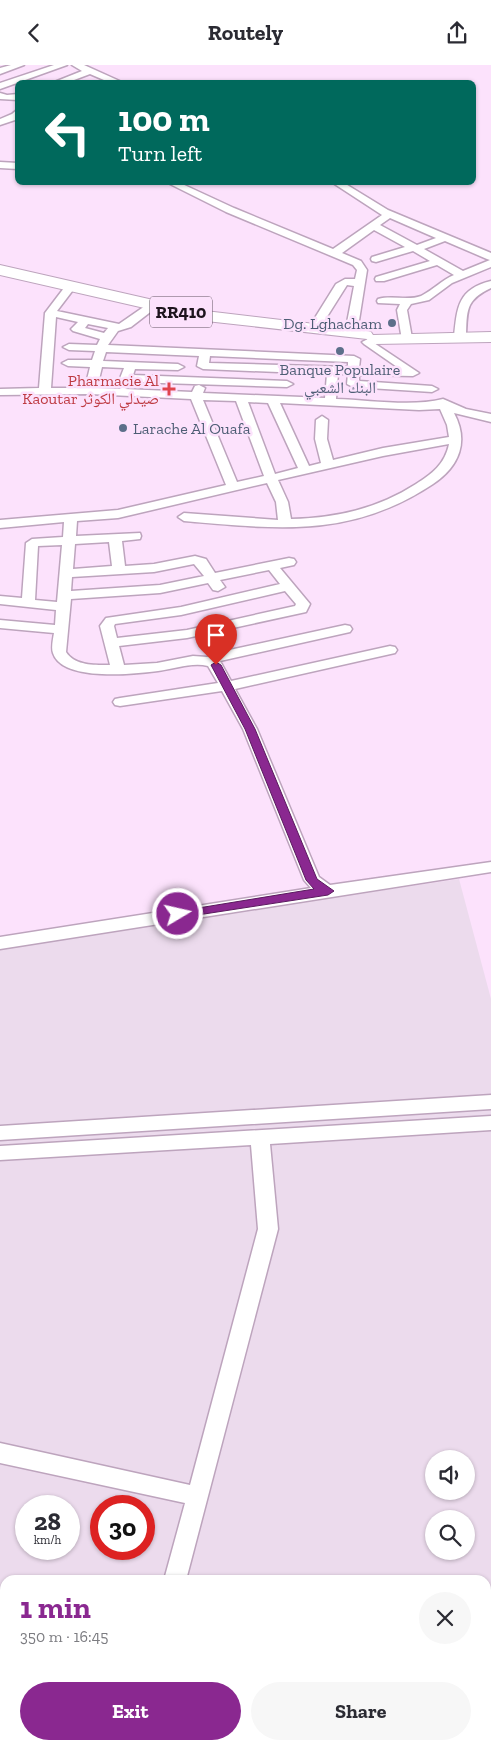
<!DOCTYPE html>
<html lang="en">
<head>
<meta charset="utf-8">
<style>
  :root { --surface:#fff; --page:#f7f7f7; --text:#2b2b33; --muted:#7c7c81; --accent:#8a2890 }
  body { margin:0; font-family:"Zilla Slab","Noto Naskh Arabic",serif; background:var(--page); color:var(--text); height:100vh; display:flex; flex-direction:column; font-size:19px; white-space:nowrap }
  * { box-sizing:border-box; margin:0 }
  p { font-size:16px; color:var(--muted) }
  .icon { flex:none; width:28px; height:28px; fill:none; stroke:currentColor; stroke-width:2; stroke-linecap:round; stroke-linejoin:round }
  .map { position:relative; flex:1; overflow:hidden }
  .panel { position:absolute; left:0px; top:1510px; width:491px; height:175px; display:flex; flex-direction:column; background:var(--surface); border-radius:15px 15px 0 0; box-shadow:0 1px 4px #0004 }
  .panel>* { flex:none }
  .hud { position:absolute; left:15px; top:15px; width:461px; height:105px; border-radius:8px; box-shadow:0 1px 4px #0004; background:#00695c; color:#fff; overflow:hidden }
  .controls { position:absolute; left:425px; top:1385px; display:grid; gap:10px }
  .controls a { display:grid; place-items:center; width:50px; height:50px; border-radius:50%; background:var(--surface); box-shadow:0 1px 4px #0004; font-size:25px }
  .speed { position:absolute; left:15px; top:1430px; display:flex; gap:10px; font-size:25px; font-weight:700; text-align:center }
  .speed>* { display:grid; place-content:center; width:65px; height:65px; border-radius:50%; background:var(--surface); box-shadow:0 1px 4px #0004; line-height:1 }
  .speed small { font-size:12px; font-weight:400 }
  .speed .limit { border:8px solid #d22; background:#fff; color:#111 }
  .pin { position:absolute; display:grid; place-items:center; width:42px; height:42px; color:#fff; margin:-51px -21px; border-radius:50% 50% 50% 0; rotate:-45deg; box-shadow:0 0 5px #0007 }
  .pin .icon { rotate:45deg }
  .me { position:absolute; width:55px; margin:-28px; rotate:81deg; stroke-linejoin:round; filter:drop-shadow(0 0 4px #0008) }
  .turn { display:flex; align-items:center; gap:18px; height:105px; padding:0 20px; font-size:22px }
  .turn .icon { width:65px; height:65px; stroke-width:2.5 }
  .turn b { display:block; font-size:35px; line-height:42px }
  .round { display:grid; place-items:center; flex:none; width:52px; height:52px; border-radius:26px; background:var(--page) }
  .head { display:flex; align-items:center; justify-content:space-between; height:85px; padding:0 20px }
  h1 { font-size:30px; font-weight:700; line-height:38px; color:var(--accent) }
  .cta { display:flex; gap:10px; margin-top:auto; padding:10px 20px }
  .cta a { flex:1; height:58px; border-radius:30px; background:var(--accent); color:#fff; font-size:20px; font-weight:700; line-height:58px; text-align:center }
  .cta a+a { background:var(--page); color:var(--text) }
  header { display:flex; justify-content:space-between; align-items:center; height:65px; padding:0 20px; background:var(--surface); font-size:22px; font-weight:700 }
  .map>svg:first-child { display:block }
  .industrial { fill:#ecdbed; fill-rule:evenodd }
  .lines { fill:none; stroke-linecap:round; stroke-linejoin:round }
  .minor-casing { stroke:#bda4bd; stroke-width:3 }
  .highway-casing { stroke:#bda4bd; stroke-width:2 }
  .minor { fill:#fff; fill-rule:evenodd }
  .highway { fill:#fff; fill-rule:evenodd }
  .route { fill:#8a2890; stroke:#5a1a5e }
  .service-dot { fill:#5c6f8a; stroke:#fce2fc; stroke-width:2 }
  .health-dot { fill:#e0444e; stroke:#fce2fc; stroke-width:2 }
  .labels { text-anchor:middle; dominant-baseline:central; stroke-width:5; stroke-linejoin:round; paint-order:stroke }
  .far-service-label { font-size:16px; fill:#4e5e75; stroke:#fce2fc; text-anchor:end }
  .far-health-label { font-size:16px; fill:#be3a42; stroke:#fce2fc; text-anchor:end }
  .shield { fill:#fce2fc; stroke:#615261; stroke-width:1 }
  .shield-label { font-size:18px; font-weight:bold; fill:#1e151e }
</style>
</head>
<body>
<header><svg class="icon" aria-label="back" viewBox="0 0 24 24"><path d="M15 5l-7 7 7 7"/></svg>Routely<svg class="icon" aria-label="share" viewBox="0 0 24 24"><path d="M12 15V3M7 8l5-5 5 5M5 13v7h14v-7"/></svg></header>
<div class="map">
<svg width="491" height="1685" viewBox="0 0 491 1685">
  <rect width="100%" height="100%" fill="#fce2fc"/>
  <path class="industrial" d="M459 814 491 934V1685H0V882ZM434 1394H466V1426H434ZM26 1441H69V1484H26ZM101 1441H144V1484H101ZM434 1454H466V1486H434ZM5 1515H486V1680H5Z"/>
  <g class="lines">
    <g class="minor-casing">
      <path id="minor" d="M11 0H24L0 9V3Z
        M54 0H67L0 24V18Z
        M72 0H84L124 18H111L90 9 66 18H52L82 6Z
        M0 28 7 30 18 29V35L0 34Z
        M18 44V54L0 60V54L12 49Z
        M0 97 18 98V104L0 103Z
        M168 118H180L234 143 333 184 382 150 333 118H344L388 145 491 188V202L452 218 429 235 411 239 407 245 412 273 406 276 402 275 397 245 400 239 378 238 377 236 378 234C392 230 408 236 421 231 433 225 442 215 454 210L437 200 384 216H376L375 214 376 212 430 196 413 186 376 197 372 196 371 194 372 192 405 182 374 165 342 188 361 196 367 205 357 268 351 271 345 268 354 221 347 220 318 266H310L308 264 336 219 345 214H355L357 205 353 200 226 147ZM390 153 436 173 417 180 380 160ZM445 176 487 194 490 195 463 206 424 184Z
        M491 216V223C465 235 467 246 466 272L460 275 456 274 454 272C457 242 458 224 491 216Z
        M68 222 73 225 57 246 119 259 145 241H153L154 243 153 245 131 262 118 266 108 280 354 291 360 294 359 303 400 304 364 279 362 277 368 274 419 308 413 311 359 310V316L432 321 438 324 432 327 353 322 347 319 348 309H338L336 334C369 335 412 342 443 334L466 344 491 349V357L454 348C469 376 460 401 433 419 350 474 278 464 184 456L178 452 184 448 278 455 276 437 267 418 118 453 77 456 76 471 140 468 141 471 140 474 122 476 125 501 154 499 195 491 206 494 215 508 289 493 294 494 296 497 294 500 280 503 310 539 306 547 187 573 119 581 124 600 157 598 193 591 207 592 225 586 345 560 350 561 352 564 350 567 220 596 231 616 390 581 395 582 397 585 395 588 235 624 257 664 319 812 330 820 491 797V807L0 884V872L311 823 304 815 243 664 222 626 120 641 115 640 113 637 115 634 120 633 218 618 208 601C192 597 175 604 158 606 135 609 62 617 53 588 51 583 53 574 54 568L0 563V555L55 560 56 545 0 539V531L22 533 26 478 32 474 63 472 64 457 0 463V455L118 445 226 420 191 334 90 329 0 330V324L39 323 45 248 64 223ZM56 252 78 257 71 264 73 266 100 274 97 280 69 279 63 282 69 285 95 286 92 295H68L62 298 68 301 90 302 85 323H51ZM88 259 108 263 104 268 85 263ZM106 287 199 291 197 301 203 304 327 309 325 333 203 328 205 323 199 320 195 321 192 327 125 324 127 323 130 317 287 322 293 319 287 316 133 310 135 304 178 305 184 302 178 299 103 296ZM210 291 348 297V302L209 298ZM102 302 124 303 117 321 121 324 97 323ZM203 335 236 336 264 411 237 417ZM248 337 268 338 298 403 275 409ZM280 338 419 345 440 344 447 360 449 372 383 383 333 395 327 374 328 355 322 351 316 355 315 374 321 398 309 401ZM449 379C445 399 432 409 416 419 377 444 336 453 291 454L288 437 278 415 383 391ZM109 477 112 501 73 504 75 479ZM62 480 57 537 35 535 38 481ZM194 499 204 511 160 520 71 526 72 512 154 507ZM269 505 280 519 181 542 106 553 100 561 110 600C95 600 75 601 66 587L71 534 160 528 208 518 213 525 218 526 225 522 220 515ZM285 526 296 539 295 541 187 565 117 573 114 561 115 559 181 550Z
        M491 1030V1044L0 1075V1061Z
        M491 1051V1065L270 1079 278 1164 186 1515H164L185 1438 0 1398V1378L190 1420 258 1164 251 1080 0 1095V1081Z
        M119 1680H143L142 1685H118Z"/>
    </g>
    <g class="highway-casing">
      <path id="highway" d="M0 200 197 245 365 265 371 267 373 270 491 267V277L375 279 369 277 367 274 197 255 0 210Z"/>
    </g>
    <use href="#minor" class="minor"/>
    <use href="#highway" class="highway"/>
  </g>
  <path class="route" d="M216 597 221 600 255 664 317 814 334 826 328 830 178 853 173 849 174 847 314 824 306 815 245 664 211 600Z"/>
  <g class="service-dot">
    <circle cx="392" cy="258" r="5"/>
    <circle cx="340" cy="286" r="5"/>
    <circle cx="123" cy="363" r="5"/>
  </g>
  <path class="health-dot" d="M166.5 316.5h5v5h5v5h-5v5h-5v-5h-5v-5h5z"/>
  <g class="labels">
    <g class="far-service-label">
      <text x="382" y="258">Dg. Lghacham</text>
      <text x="340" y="304" text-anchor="middle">Banque Populaire<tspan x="340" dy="18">البنك الشعبي</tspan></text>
      <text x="133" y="363" text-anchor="start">Larache Al Ouafa</text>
    </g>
    <g class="far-health-label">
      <text x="159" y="315">Pharmacie Al<tspan x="159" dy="18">Kaoutar صيدلي الكوثر</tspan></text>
    </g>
    <rect class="shield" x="150" y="231.5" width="62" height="31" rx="4"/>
    <g class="shield-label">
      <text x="181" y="247">RR410</text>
    </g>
  </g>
</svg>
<div class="controls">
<a><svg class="icon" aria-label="sound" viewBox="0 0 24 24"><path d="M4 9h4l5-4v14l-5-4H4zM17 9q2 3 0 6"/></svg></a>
<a><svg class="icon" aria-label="search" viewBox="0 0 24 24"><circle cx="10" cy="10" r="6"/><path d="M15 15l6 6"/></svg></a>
</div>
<div class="speed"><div>28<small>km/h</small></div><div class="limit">30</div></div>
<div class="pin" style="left:216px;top:600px;background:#d93025"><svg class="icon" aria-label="arrive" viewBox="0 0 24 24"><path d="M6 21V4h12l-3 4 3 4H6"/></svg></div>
<svg class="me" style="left:178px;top:849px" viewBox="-20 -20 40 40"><circle r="17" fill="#8a2890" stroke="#fff" stroke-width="3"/><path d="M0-11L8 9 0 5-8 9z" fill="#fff"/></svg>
<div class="hud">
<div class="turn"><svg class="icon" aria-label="left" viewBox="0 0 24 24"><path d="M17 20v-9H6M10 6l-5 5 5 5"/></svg><div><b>100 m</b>Turn left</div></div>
</div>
<section class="panel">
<div class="head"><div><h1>1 min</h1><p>350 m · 16:45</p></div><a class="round"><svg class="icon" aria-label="close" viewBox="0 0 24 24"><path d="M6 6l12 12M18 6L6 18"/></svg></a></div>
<div class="cta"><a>Exit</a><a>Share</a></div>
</section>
</div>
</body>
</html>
